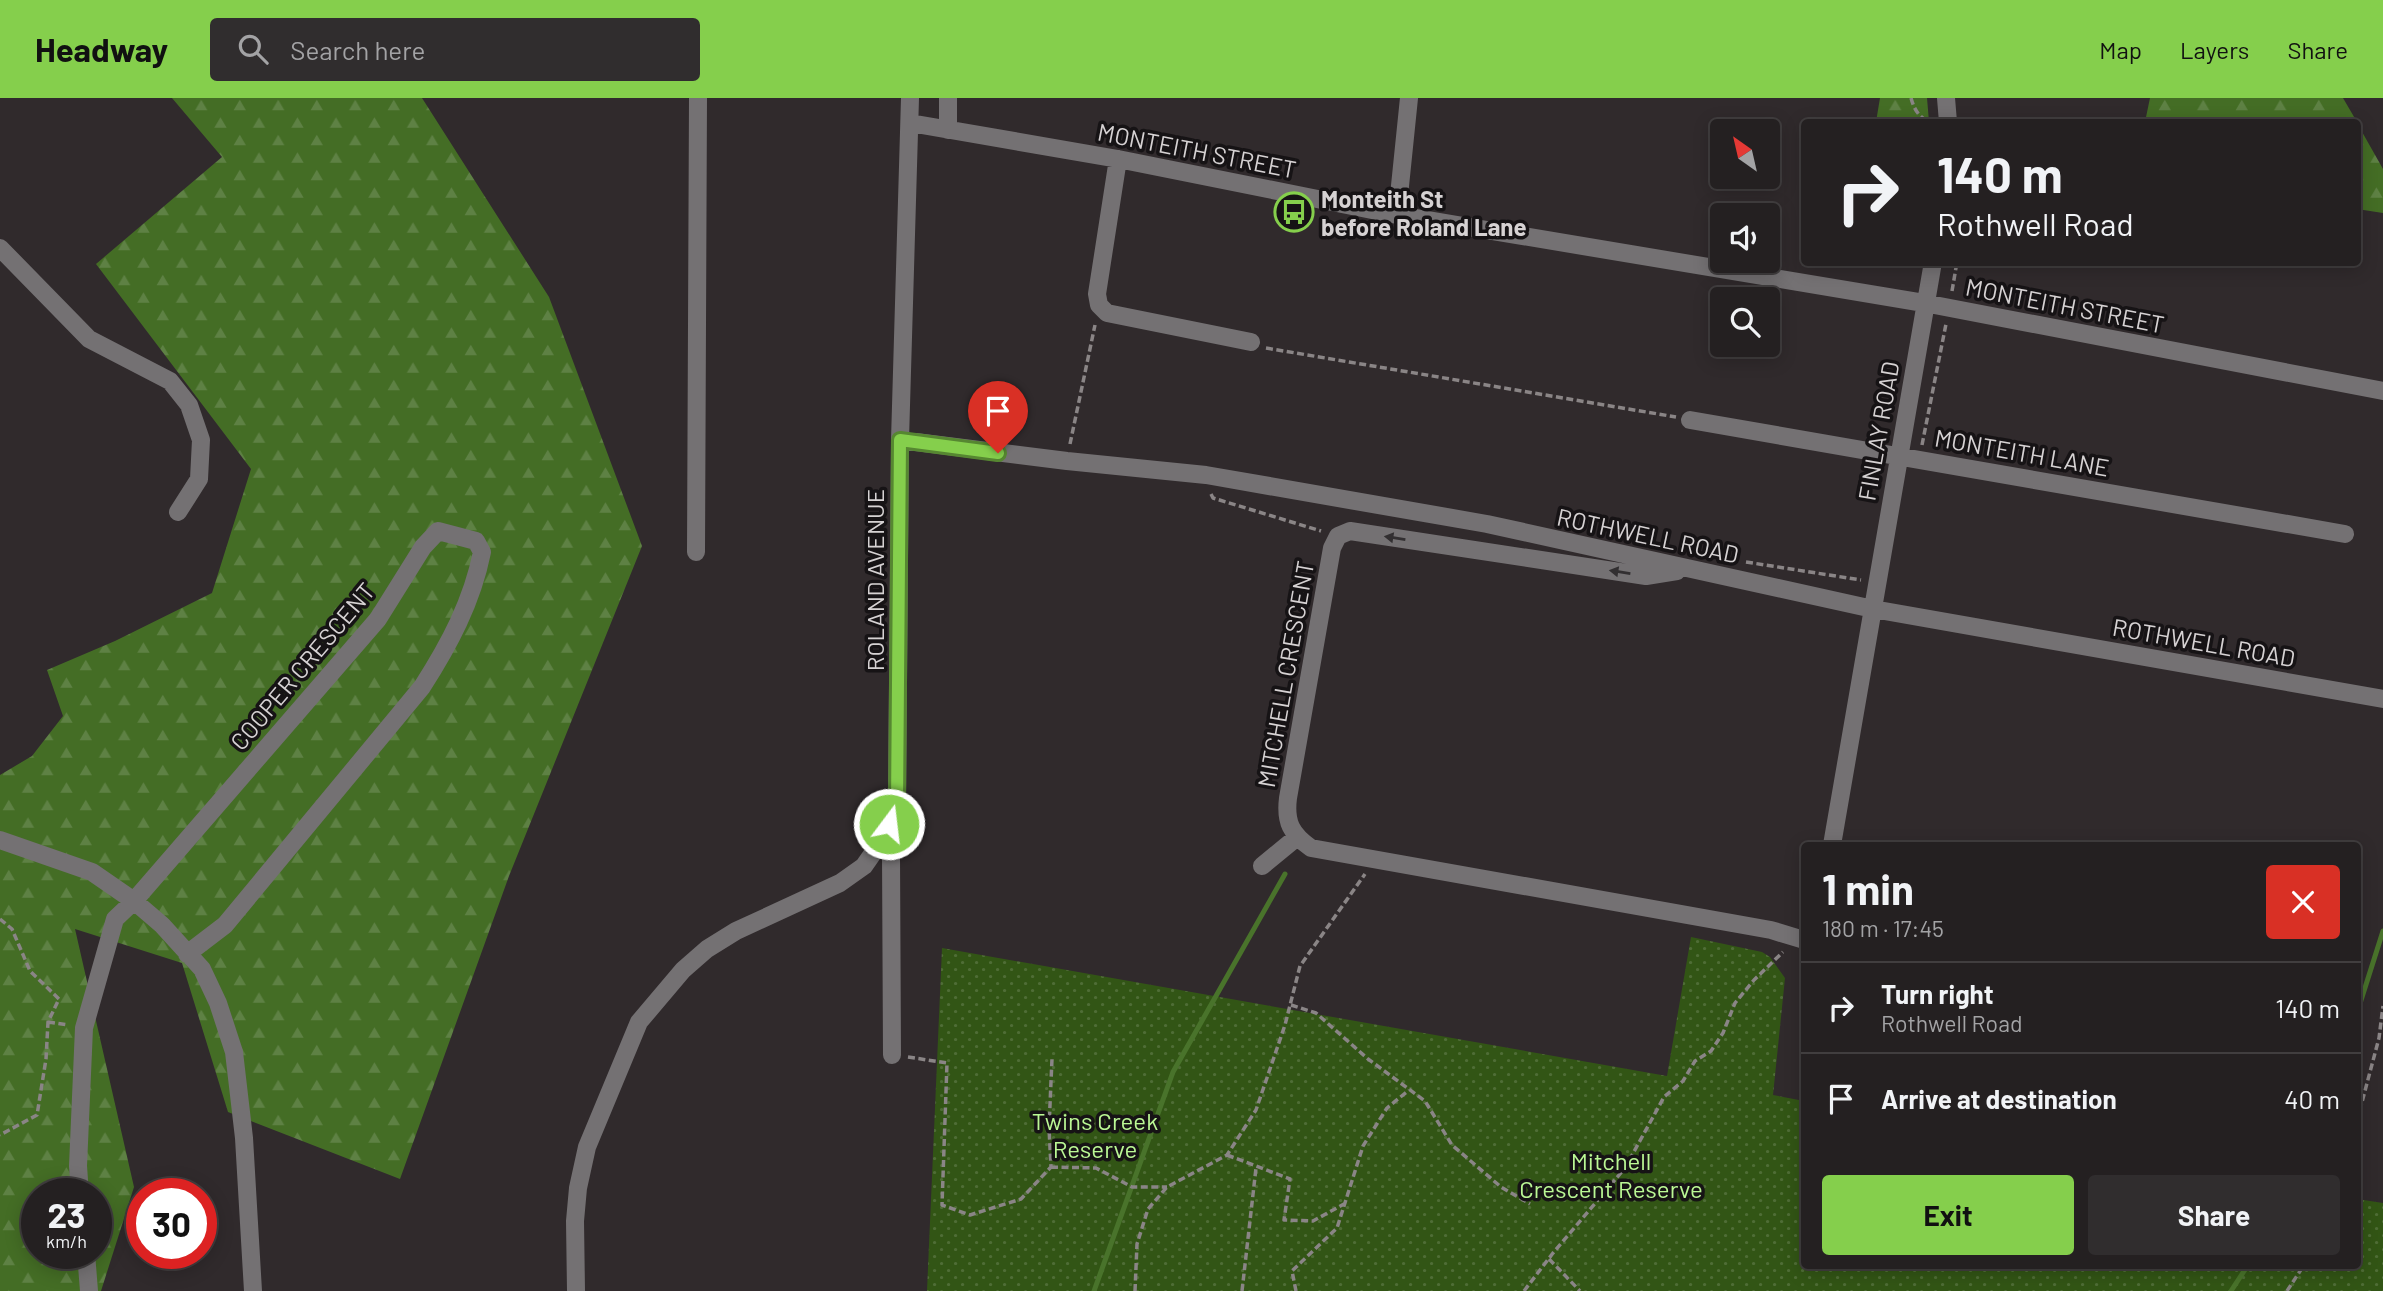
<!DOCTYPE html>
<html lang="en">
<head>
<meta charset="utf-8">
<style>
  :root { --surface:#242021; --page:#302d2e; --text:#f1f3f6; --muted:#a3a3a5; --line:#413e3f; --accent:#85cf4c }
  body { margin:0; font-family:Barlow,sans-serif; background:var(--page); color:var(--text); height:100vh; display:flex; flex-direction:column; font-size:26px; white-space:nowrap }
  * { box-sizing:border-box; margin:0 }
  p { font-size:23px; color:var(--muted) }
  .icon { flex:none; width:38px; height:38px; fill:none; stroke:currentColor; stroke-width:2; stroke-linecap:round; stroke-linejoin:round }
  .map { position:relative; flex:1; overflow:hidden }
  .panel { position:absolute; left:1801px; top:744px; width:560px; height:427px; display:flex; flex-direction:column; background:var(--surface); border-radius:7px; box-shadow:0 4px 18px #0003,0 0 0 2px var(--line) }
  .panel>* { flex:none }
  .banner { position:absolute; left:1801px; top:21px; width:560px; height:147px; border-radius:7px; box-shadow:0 4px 18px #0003,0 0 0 2px var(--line); background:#242021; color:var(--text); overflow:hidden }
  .needle { width:46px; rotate:326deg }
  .tools { position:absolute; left:1710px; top:21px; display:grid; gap:14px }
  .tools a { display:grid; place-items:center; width:70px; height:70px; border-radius:7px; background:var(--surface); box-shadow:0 4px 18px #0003,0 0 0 2px var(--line); font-size:35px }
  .speed { position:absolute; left:21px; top:1080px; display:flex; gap:14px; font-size:35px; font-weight:700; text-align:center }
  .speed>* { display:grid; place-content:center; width:91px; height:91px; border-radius:50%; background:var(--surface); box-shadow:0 4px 18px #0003,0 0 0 2px var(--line); line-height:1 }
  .speed small { font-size:18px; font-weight:400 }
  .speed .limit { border:10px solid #d22; background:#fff; color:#111 }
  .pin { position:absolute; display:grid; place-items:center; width:60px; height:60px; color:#fff; margin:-72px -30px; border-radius:50% 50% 50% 0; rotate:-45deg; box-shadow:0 0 7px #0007 }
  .pin .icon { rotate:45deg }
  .me { position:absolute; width:77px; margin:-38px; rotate:15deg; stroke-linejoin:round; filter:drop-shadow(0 0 5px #0008) }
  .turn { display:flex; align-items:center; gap:24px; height:147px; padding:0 21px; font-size:32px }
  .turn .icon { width:91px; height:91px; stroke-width:2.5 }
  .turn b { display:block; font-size:49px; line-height:60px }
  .round { display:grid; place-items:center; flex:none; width:74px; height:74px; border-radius:7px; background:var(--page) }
  .head { display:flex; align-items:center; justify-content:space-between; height:119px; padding:0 21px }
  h1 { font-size:42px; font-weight:700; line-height:52px }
  .cta { display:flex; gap:14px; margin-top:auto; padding:14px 21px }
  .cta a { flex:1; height:80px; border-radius:7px; background:var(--accent); color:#111; font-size:28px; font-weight:700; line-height:80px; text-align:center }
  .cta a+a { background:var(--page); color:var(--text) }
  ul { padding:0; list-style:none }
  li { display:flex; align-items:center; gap:21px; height:91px; padding:0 21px; border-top:2px solid var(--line) }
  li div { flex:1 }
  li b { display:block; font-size:26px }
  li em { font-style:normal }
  header { display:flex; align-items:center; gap:42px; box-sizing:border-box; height:98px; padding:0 35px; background:var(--accent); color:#111 }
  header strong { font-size:33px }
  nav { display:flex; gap:38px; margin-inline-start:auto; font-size:24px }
  .search { width:490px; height:63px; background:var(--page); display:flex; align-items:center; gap:18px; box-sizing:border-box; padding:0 24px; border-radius:7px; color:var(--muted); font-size:26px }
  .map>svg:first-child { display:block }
  .forest { fill:url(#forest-firs); fill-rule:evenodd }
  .park { fill:url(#park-dots) }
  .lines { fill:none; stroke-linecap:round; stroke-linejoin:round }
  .stream { stroke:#49732b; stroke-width:5 }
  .path { stroke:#8a8586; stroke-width:3.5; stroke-dasharray:7 3.5; stroke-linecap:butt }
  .minor { stroke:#747173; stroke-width:18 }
  .oneway { fill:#322f31 }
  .route-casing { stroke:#568731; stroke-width:18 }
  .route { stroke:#85cf4c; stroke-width:12 }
  .labels { text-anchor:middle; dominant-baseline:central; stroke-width:7; stroke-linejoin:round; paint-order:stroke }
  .street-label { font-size:24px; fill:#d6d2d3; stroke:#161315 }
  .poi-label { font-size:24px; font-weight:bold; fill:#d6d2d3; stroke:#161315; text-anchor:start }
  .park-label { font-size:24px; fill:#bbf895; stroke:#161315 }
</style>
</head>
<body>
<header>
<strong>Headway</strong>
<div class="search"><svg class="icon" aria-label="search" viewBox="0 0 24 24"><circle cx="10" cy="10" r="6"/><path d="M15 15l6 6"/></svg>Search here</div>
<nav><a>Map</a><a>Layers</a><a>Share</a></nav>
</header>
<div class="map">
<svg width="2383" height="1193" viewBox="0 0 2383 1193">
  <defs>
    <pattern id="forest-firs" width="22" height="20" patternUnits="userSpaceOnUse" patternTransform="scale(1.75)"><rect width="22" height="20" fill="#446d25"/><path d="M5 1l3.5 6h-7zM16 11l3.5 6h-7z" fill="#5e8144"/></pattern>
    <pattern id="park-dots" width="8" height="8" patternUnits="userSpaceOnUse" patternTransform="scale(1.75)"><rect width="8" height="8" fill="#325515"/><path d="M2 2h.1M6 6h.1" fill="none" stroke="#4f6d36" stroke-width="1.8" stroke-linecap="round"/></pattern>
  </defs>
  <rect width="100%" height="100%" fill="#302a2c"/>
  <path class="forest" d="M172 0H422L549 199 642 448 509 778 400 1081 228 1014 182 865 75 831 134 1089 101 1193H0V677L32 658 63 618 47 572 115 543 212 495 251 371 96 166 222 59ZM37 1096H96V1155H37Z
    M1880 0H1927L1929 24H1876Z
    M2150 0H2343L2357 24H2145Z
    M2357 25 2383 71V115L2357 111Z"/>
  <path class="park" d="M1691 839 1762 854 1770 859 1785 880 1773 997 1804 1003V1167H2357V1101L2383 1105V1193H927L942 850 1667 978Z"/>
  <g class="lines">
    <path class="stream" d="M2357 915 2383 833
      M1094 1193 1173 974 1285 776
      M2231 1193 2248 1167"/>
    <path class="path" d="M1911 0C1914 11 1919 20 1930 24
      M1952 193 1957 164
      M1266 250 1676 319
      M1070 346 1095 227
      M1922 347 1946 226
      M1211 396 1213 400 1321 433
      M1746 464 1861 482
      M0 821 12 831 30 873 59 901 48 924 46 961 37 1017 0 1037
      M1291 907 1316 915 1368 961 1425 1003 1452 1047 1501 1089 1530 1106
      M48 924 68 927
      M908 959 947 965 942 1107 970 1117 1021 1101 1051 1069 1049 1030 1052 961
      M2357 1023 2379 940 2383 908
      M1227 1057 1290 1081 1284 1122 1313 1123 1344 1106
      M1051 1069 1096 1070 1132 1089H1167
      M1549 1161 1580 1193
      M1135 1193 1137 1146 1148 1111 1167 1089 1227 1057 1256 1012 1285 927 1300 868 1365 776
      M1242 1193 1256 1070
      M1296 1193 1292 1173 1337 1130 1363 1048 1387 1010 1409 992
      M1524 1193 1553 1155 1625 1070 1664 999 1683 983 1695 963 1711 953 1723 935 1735 905 1754 882 1783 854
      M2287 1193 2304 1167"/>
    <path class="minor" d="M948 0V32
      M1946 0 1948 24
      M910 25 1118 61 1397 117 1924 205 2383 293
      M1118 61 1097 196 1099 207 1107 215 1251 244
      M1397 117 1409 0
      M0 150 89 241 170 283 189 307 201 342 199 381 178 414
      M1690 322 2345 436
      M900 342 1067 363 1206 377 1487 426 1873 511 2383 601
      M696 454 698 0
      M1677 473 1646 478 1350 433 1338 438 1332 450 1288 700C1285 724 1291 736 1311 750L1771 832 1804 842
      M0 742 92 774 134 803 162 827 202 871 218 905 234 954 244 1040 253 1193
      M880 745 891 757 892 957
      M1832 747 1933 164
      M1262 768 1296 740
      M80 1096 78 1068 84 930 115 821 134 803 378 521 423 449 438 433 476 443 482 454C472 504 449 547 422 589L225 827 187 856
      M86 1155 89 1193
      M576 1193 575 1123 578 1090 587 1049 639 924 683 872 707 851 736 833 840 785 864 768 880 745 897 707 900 342 910 0"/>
  </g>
  <defs><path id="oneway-solid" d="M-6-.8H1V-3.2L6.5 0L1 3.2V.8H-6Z" transform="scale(1.75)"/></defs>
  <g class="oneway">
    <use href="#oneway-solid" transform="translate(1395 440) rotate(-171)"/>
    <use href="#oneway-solid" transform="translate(1620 474) rotate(-171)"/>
  </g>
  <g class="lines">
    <g class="route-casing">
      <path id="route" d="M889 726 897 707 900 342 998 355"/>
    </g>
    <use href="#route" class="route"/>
  </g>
  <defs>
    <g id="bus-ring" transform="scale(2.0125)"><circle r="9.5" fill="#161315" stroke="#85cf4c" stroke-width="1.5"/><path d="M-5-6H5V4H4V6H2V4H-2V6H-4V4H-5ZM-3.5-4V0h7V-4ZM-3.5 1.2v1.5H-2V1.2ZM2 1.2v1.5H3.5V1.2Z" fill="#85cf4c"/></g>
  </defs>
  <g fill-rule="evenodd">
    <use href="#bus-ring" x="1294" y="114"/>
  </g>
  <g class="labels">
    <g class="street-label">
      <text transform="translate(1197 52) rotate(11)">MONTEITH STREET</text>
      <text transform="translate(2065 207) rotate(11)">MONTEITH STREET</text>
      <text transform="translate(1878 333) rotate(-80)">FINLAY ROAD</text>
      <text transform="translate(2022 354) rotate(10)">MONTEITH LANE</text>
      <text transform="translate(1648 437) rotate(12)">ROTHWELL ROAD</text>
      <text transform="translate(874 482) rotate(-90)">ROLAND AVENUE</text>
      <text transform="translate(2204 544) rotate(10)">ROTHWELL ROAD</text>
      <text transform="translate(302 568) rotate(-50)">COOPER CRESCENT</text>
      <text transform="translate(1285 576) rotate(-80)">MITCHELL CRESCENT</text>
    </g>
    <g class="poi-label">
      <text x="1321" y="100">Monteith St<tspan x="1321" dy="28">before Roland Lane</tspan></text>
    </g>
    <g class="park-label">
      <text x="1095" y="1022">Twins Creek<tspan x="1095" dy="28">Reserve</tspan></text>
      <text x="1611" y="1062">Mitchell<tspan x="1611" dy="28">Crescent Reserve</tspan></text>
    </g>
  </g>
</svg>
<div class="tools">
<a><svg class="needle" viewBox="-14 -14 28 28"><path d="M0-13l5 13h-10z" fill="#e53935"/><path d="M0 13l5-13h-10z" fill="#a3a3a5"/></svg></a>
<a><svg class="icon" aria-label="sound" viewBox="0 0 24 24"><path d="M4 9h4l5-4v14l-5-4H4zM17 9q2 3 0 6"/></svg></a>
<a><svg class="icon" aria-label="search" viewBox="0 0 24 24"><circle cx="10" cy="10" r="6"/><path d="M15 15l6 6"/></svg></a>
</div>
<div class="speed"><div>23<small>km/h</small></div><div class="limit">30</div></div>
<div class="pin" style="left:998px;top:355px;background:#d93025"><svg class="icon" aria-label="arrive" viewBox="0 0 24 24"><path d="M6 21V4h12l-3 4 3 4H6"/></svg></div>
<svg class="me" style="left:889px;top:726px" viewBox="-20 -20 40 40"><circle r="17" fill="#85cf4c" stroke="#fff" stroke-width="3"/><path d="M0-11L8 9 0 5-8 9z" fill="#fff"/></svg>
<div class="banner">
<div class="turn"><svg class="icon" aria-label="right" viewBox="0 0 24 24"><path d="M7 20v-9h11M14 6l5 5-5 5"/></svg><div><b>140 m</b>Rothwell Road</div></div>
</div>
<section class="panel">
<div class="head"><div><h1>1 min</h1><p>180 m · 17:45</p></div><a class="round" style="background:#d93025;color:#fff"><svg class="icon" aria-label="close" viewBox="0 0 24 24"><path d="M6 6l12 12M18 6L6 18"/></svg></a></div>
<ul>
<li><svg class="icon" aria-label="right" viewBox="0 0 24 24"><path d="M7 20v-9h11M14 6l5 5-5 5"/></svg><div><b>Turn right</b><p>Rothwell Road</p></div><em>140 m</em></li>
<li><svg class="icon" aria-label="arrive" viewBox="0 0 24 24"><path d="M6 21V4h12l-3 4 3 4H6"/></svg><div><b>Arrive at destination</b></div><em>40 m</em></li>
</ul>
<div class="cta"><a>Exit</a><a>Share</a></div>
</section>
</div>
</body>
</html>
